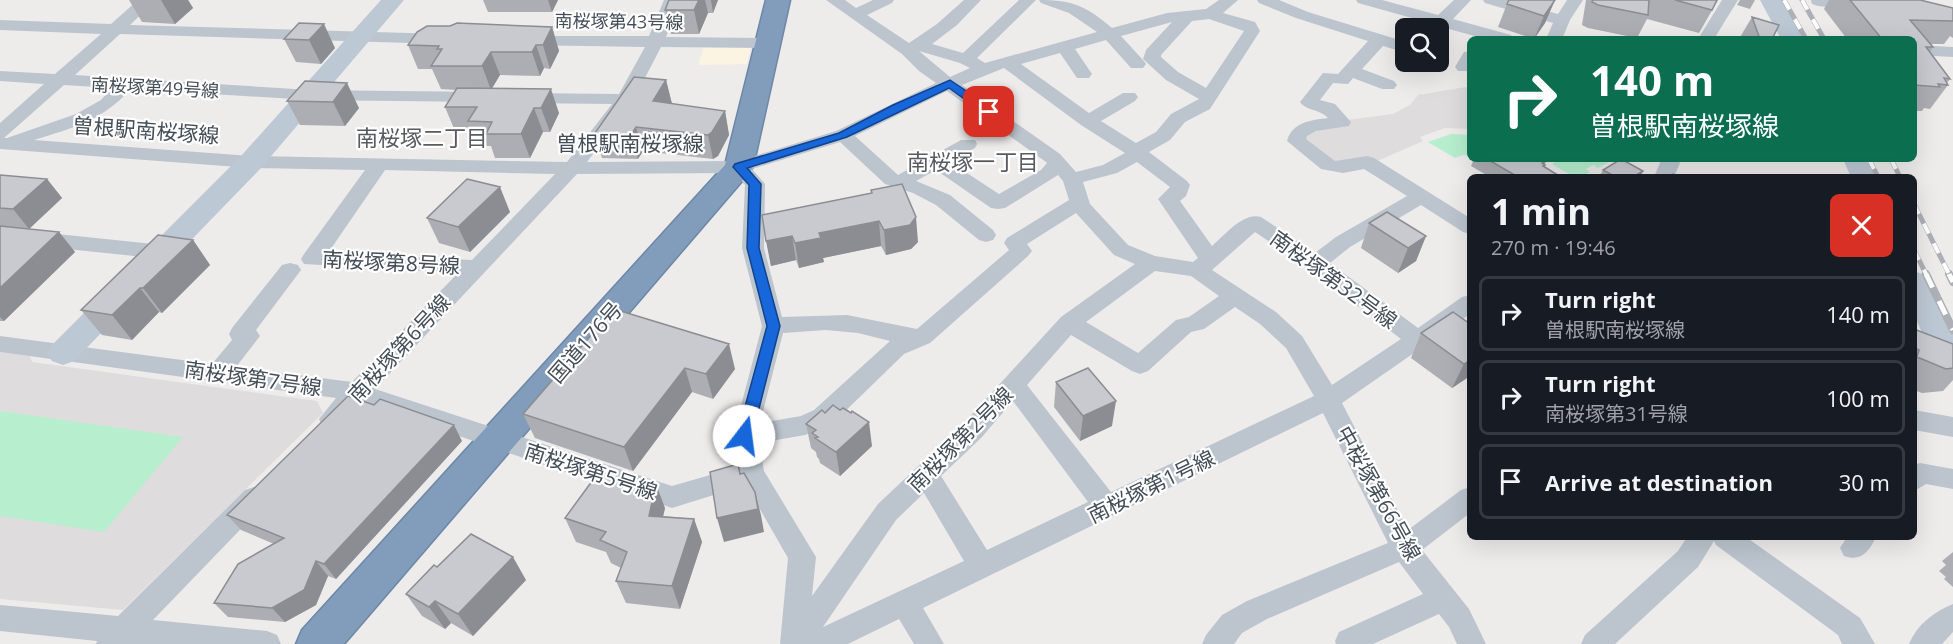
<!DOCTYPE html>
<html lang="en">
<head>
<meta charset="utf-8">
<style>
  :root { --surface:#171b24; --page:#242831; --text:#f1f3f6; --muted:#9ea1a6; --line:#363941 }
  body { margin:0; font-family:"Open Sans","Noto Sans JP",sans-serif; background:var(--page); color:var(--text); height:100vh; display:flex; flex-direction:column; font-size:22px; white-space:nowrap }
  * { box-sizing:border-box; margin:0 }
  p { font-size:20px; color:var(--muted) }
  .icon { flex:none; width:33px; height:33px; fill:none; stroke:currentColor; stroke-width:2; stroke-linecap:round; stroke-linejoin:round }
  .map { position:relative; flex:1; overflow:hidden }
  .details { position:absolute; left:1467px; top:174px; width:450px; height:366px; display:flex; flex-direction:column; background:var(--surface); border-radius:9px; box-shadow:0 6px 24px #0002 }
  .details>* { flex:none }
  .guide { position:absolute; left:1467px; top:36px; width:450px; height:126px; border-radius:9px; box-shadow:0 6px 24px #0002; background:#0b6e4f; color:#fff; overflow:hidden }
  .tools { position:absolute; left:1395px; top:18px; display:grid; gap:12px }
  .tools a { display:grid; place-items:center; width:54px; height:54px; border-radius:9px; background:var(--surface); box-shadow:0 6px 24px #0002; font-size:30px }
  .pin { position:absolute; display:grid; place-items:center; width:51px; height:51px; color:#fff; margin:-26px; border-radius:12px; box-shadow:0 3px 9px #0006 }
  .me { position:absolute; width:66px; margin:-33px; rotate:15deg; stroke-linejoin:round; filter:drop-shadow(0 0 4px #0008) }
  .turn { display:flex; align-items:center; gap:21px; height:126px; padding:0 24px; font-size:27px }
  .turn .icon { width:78px; height:78px; stroke-width:2.5 }
  .turn b { display:block; font-size:42px; line-height:51px }
  .round { display:grid; place-items:center; flex:none; width:63px; height:63px; border-radius:9px; background:var(--page) }
  .head { display:flex; align-items:center; justify-content:space-between; height:102px; padding:0 24px }
  h1 { font-size:36px; font-weight:700; line-height:45px }
  ul { padding:0; list-style:none }
  li { display:flex; align-items:center; gap:18px; height:75px; margin:0 12px 9px; padding:0 12px; border:3px solid var(--line); border-radius:9px }
  li div { flex:1 }
  li b { display:block; font-size:22px }
  li em { font-style:normal }
  .map>svg:first-child { display:block }
  .commercial { fill:#fbf4e2 }
  .education { fill:#dfdcdd }
  .green { fill:#b7eece }
  .lines { fill:none; stroke-linecap:round; stroke-linejoin:round }
  .highway-casing { stroke:#6d87a7; stroke-width:3 }
  .street { fill:#bcc5ce; fill-rule:evenodd }
  .secondary { fill:#bdc8d5; fill-rule:evenodd }
  .highway { fill:#829cbb; fill-rule:evenodd }
  .rail-far1-casing { stroke:#adb0b6; stroke-width:5 }
  .rail-casing { stroke:#adb0b6; stroke-width:8 }
  .rail-far1 { stroke:#fff; stroke-width:4; stroke-dasharray:11; stroke-linecap:butt }
  .rail { stroke:#fff; stroke-width:5; stroke-dasharray:15; stroke-linecap:butt }
  .wall { fill:#acaeb3 }
  .shaded-wall { fill:#8c8d92 }
  .building { fill:#c8cad0; stroke:#8c8d92; stroke-width:1.5 }
  .route { fill:#1867da; stroke:#10438e; stroke-width:1.5 }
  .labels { text-anchor:middle; dominant-baseline:central; stroke-width:4.5; stroke-linejoin:round; paint-order:stroke }
  .far-street-label { font-size:18px; fill:#444e58; stroke:#fff }
  .street-label { font-size:21px; fill:#444e58; stroke:#fff }
  .neighbourhood-label { font-size:22px; fill:#585b60; stroke:#fff }
</style>
</head>
<body>
<div class="map">
<svg width="1953" height="644" viewBox="0 0 1953 644">
  <rect width="100%" height="100%" fill="#eeebeb"/>
  <path class="commercial" d="M704 46H751L747 64 698 65Z"/>
  <path class="education" d="M1466 87 1470 88V129L1445 128 1420 137 1423 141 1375 162 1366 156 1343 164H1332L1301 136 1346 120 1393 114 1410 105 1418 95Z
    M0 352 30 356 32 362 317 401 323 413 123 610 0 599Z"/>
  <path class="green" d="M1451 134 1470 135V156L1463 155 1455 158 1428 142Z
    M1560 159H1615L1598 168 1593 165 1586 169 1590 172C1575 181 1566 172 1552 164Z
    M0 412V411L183 437 104 532 0 516Z"/>
  <g class="lines">
    <g class="highway-casing">
      <path id="highway" d="M766 0H790L753 167 749 173 344 644H296L302 630 725 165Z"/>
    </g>
    <path class="street" d="M138 0H156L130 25 443 34 451 39 443 44 120 34 75 75 311 90 481 92 487 93 490 97 487 101 481 102 311 100 131 89C100 122 75 127 34 140L251 156 567 162 612 104 523 103 517 102 514 98 517 94 523 93 619 94 645 47 524 45 518 44 516 40 518 36H649L664 0H680L666 37 769 38 775 39 777 43 775 47 769 48 661 47 634 99 587 162 738 161 836 131 936 83 919 71 902 54 826 0H845L856 8 873 0H894L892 3 867 15 909 43 937 24 964 0H981L957 25 932 44 963 53 1019 0H1036L977 58 985 63 1097 32 1069 13 1041 3 1039 0C1073 0 1086 6 1112 28L1167 13 1206 9 1219 0H1238L1223 13 1255 22 1260 31 1210 109 1185 122 1170 140 1149 152 1187 181 1190 185 1186 196 1180 201 1212 246C1225 235 1243 212 1261 217L1315 253 1336 237 1407 196 1364 169 1343 173 1321 169 1287 141C1292 122 1311 120 1328 118 1320 109 1306 111 1300 102L1323 73 1338 74 1368 41 1296 18 1259 3 1257 0H1279L1308 12 1406 42V53L1383 46 1362 69 1394 81 1397 85 1394 89H1382L1353 78 1348 84 1333 83 1320 100 1335 104 1351 122 1349 126 1316 131 1307 136 1306 139 1335 161 1367 156 1374 158 1470 218V234L1463 232 1421 205 1350 247 1330 263 1418 328 1462 297 1470 295V314L1342 403 1408 530 1461 490 1470 487V513L1422 550 1469 609 1486 644H1457L1449 627 1439 614 1373 644H1336L1335 641 1339 632 1423 594 1399 562 1267 619 1242 633 1234 644H1202L1206 635 1222 615 1247 601 1388 543 1323 413 923 608 944 644H914L899 619 848 644H780L788 558 746 485 672 508 361 403C350 415 341 432 322 426L319 419 336 398 0 352V336L212 364 232 340 229 334 232 328 282 265 290 263 298 265 301 270 256 330 260 336 236 367 352 382 458 273 304 264 301 259 304 254 365 170 251 168 0 149V123L44 84 0 81V71L55 74 101 34 0 30V20L111 24ZM1209 19 1244 31 1206 88 1178 72 1161 57V55L1192 21ZM1172 22 1146 50 1143 59 1166 80 1199 99 1171 114 1156 132 1136 143 1101 121 1135 101 1138 97 1135 93H1123L1089 113 1021 64 1060 53 1077 78H1089L1092 74 1075 49 1106 40 1131 68H1143L1146 64 1143 60 1121 36ZM919 51 960 63 970 68 950 77ZM1004 68 1081 125 1125 153 1103 165 1076 172 1060 154 962 85ZM64 85 112 88 101 100 76 114 7 138H4ZM947 91 1046 162 1047 163 1041 170 999 194 950 162 975 148 977 144 975 140H961L898 175 855 136ZM840 142 885 184 913 193 936 205 979 240 986 242 993 240 996 235 993 230 950 195 916 181 936 170 991 208 998 209 1005 208 1058 175 1063 181 1069 200 1007 238 1004 243 1009 250 917 329 847 315 782 317 764 248 765 184 752 169ZM1137 162 1170 187 1158 199 1198 258 1193 262 1155 256 1128 245 1090 204 1083 182 1117 173ZM385 170 555 174 472 260 328 253ZM734 173 745 185 742 248 762 326 733 436 738 467 672 486 375 389 577 174ZM1076 213 1114 255 1135 264 1061 317 963 424 878 504 812 596 816 557 764 471 759 443 805 435 832 424 904 354 930 343 1028 256 1032 251 1027 244ZM1255 232 1308 268 1401 339 1332 385 1302 336 1276 312 1212 270ZM1155 271 1191 276 1219 296 1189 317 1176 320 1138 353 1086 322ZM1235 307 1260 324 1286 348 1314 396 1111 492 1027 385 1071 335 1132 371 1140 374 1148 371 1191 332 1204 329ZM826 330 858 333 890 341 814 410 801 416 760 423 783 333ZM1013 401 1088 502 987 550 941 476 981 438ZM924 493 964 561 823 627 896 520Z
      M1356 0H1382L1438 15 1454 0H1471L1453 19 1511 35 1513 39H1486L1445 28 1438 32V28H1427L1430 23 1358 3Z
      M1483 0H1509L1558 14 1567 0H1583L1570 20 1562 39H1546L1553 23 1485 3Z
      M1722 0H1738L1714 39H1698Z
      M1811 0H1856L1863 2 1865 5 1857 10 1818 6 1812 4Z
      M1914 45 1953 47V57L1914 55Z
      M1470 51V71H1458L1455 67 1464 52Z
      M1658 159H1678L1680 163 1674 177H1654L1660 163Z
      M0 228 163 245 170 247 174 252 170 257 163 259 0 242Z
      M1914 410 1953 417V437L1914 430Z
      M1920 463 1953 469V489L1926 484 1914 491V465Z
      M254 487 263 490 267 498 263 506 153 620 267 631 277 635 281 644H96L97 641 0 631V605L118 616 245 490Z
      M1687 537H1746L1860 618 1875 644H1842L1838 635 1716 545 1714 541 1698 567 1615 644H1581L1585 635 1678 551Z
      M1847 537H1876C1869 552 1861 562 1844 556L1840 548Z
      M1953 604V632L1942 644H1909C1917 625 1933 612 1953 604Z"/>
    <path class="secondary" d="M381 0H404L261 168 74 361 63 365 52 361 47 353 52 345 241 156Z
      M1760 0H1782L1805 39H1781Z
      M1843 159H1869L1879 177H1851Z
      M1914 271 1925 275 1953 331V377L1941 374 1914 315Z"/>
    <use href="#highway" class="highway"/>
    <g class="rail-far1-casing">
      <path id="rail-far1" d="M1784 0 1806 39
        M1802 0 1824 39
        M1869 159 1878 177
        M1891 159 1900 177
        M1914 204 1950 276
        M1914 250 1927 276"/>
    </g>
    <g class="rail-casing">
      <path id="rail" d="M1926 274 1953 330
        M1949 274 1953 282"/>
    </g>
    <use href="#rail-far1" class="rail-far1"/>
    <use href="#rail" class="rail"/>
  </g>
  <path class="wall" d="M129 0H188L193 8 175 24 142 22Z
    M483 0H558L552 12H488Z
    M669 0H718L713 13H708L699 34H671L665 10Z
    M1555 0 1545 23 1534 39 1498 27 1507 4Z
    M1586 0H1718L1699 33 1647 19 1637 38 1588 28 1582 25Z
    M1740 0H1755L1750 9 1737 5Z
    M1829 0H1920L1953 8V38L1950 36 1944 44H1931L1933 47 1930 52 1950 79 1947 83 1948 85 1930 109 1924 108 1922 111H1914V39H1847L1824 9Z
    M1752 17 1772 39H1739Z
    M299 23 335 48 321 64 296 62 284 39Z
    M552 27 559 51 550 69 544 68 540 76 500 75 492 88 559 113 550 132H543L530 158H495L491 146H478L472 131H455L445 107 456 90 441 89 432 69H418L408 45Z
    M666 80 672 104 725 111 729 135 718 156 713 159 643 151 638 159 602 158 595 133Z
    M305 81 359 108 345 126 300 125 287 101Z
    M1474 159H1544L1546 161 1544 167 1561 177H1490L1471 166Z
    M1603 170 1643 171 1640 177H1599Z
    M0 175 47 179 62 198 29 229 6 227 59 232 75 252 4 321H0Z
    M871 190 918 242 911 249 886 255 881 246 823 258 824 262 799 268 796 260 771 266 762 215 871 193Z
    M510 212 470 252 439 243 427 218Z
    M1369 223 1426 236 1416 261 1398 273 1361 248Z
    M193 240 210 265 162 313 159 312 132 340 102 335 81 310Z
    M614 309 735 369 713 399 692 392 633 471 535 438 523 414Z
    M1470 324V376L1452 388 1411 358 1421 333Z
    M1914 329 1953 344V380L1943 391 1922 393 1914 390Z
    M1056 382 1112 426 1080 441 1054 407Z
    M806 424 872 446 840 476 820 463 819 459 817 457 816 452 811 448Z
    M462 441 336 579 328 576 316 605 285 622 228 617 214 603 274 544 241 530 227 515Z
    M665 508 663 516 694 519 702 542 680 609 626 603 616 581 621 568 611 563 606 552 576 542 565 518Z
    M1953 552V587L1944 579 1946 577 1939 571 1946 565 1942 561Z
    M437 567 526 580 473 636 451 623 445 629 422 616 406 594Z"/>
  <path class="shaded-wall" d="M161 0H188L193 8 175 24Z
    M548 0H558L552 12Z
    M699 0H705L708 13 699 34 694 10Z
    M711 0H718L713 13Z
    M1555 0 1545 23 1534 39 1544 16Z
    M324 24 335 48 321 64 309 40Z
    M552 27 559 51 550 69 543 45Z
    M536 45 544 68 540 76 532 52Z
    M491 52 500 75 491 90 482 66Z
    M666 80 672 104 653 101Z
    M347 83 359 108 345 126 333 102Z
    M551 89 559 113 550 132 541 108Z
    M534 108 543 132 530 158 521 134Z
    M725 111 729 135 718 156 713 159 708 135Z
    M636 127 643 151 638 159 631 135Z
    M1643 171 1640 177H1633Z
    M47 179 62 198 29 229 13 209Z
    M500 187 510 212 470 252 458 227Z
    M916 217 918 242 911 249 886 255 884 230Z
    M879 221 881 246 823 258 824 262 799 268 795 243 819 233Z
    M59 232 75 252 4 321 0 317V288Z
    M792 236 796 260 771 266 766 241Z
    M1426 236 1416 261 1398 273 1408 248Z
    M193 240 210 265 162 313 143 288Z
    M140 288 159 312 132 340 112 315Z
    M729 344 735 369 713 399 706 374Z
    M1470 360V376L1452 388 1464 364Z
    M685 368 692 392 633 471 624 447Z
    M1116 401 1112 426 1080 441 1083 416Z
    M869 422 872 446 840 476 836 452Z
    M454 425 462 441 336 579 324 564Z
    M656 484 665 508 658 539 649 516Z
    M755 492 761 515 764 532 724 542 717 518Z
    M694 519 702 542 680 609 672 586Z
    M513 557 526 580 473 636 458 614Z
    M316 561 328 576 316 605 285 622 272 608Z
    M435 601 451 623 445 629 429 607Z"/>
  <path class="building" d="M669 0H699L694 10H665Z
    M1509 0H1555L1544 16 1507 4Z
    M1593 0H1649L1648 15 1598 5 1592 2Z
    M1675 0H1717L1712 10Z
    M1850 0H1920L1953 8V21L1910 20 1933 47H1926L1950 79 1944 78 1948 85 1938 84 1940 87 1914 85V39H1882Z
    M1752 17 1779 25 1772 39H1760Z
    M299 23 324 24 309 40 284 39Z
    M457 23 552 27 543 45H536L532 52H491L482 66H431L442 49H437L439 46 408 45 417 32 427 26H450Z
    M634 77 666 80 653 101 725 111 712 132 708 135 636 127 631 135 595 133Z
    M305 81 347 83 333 102 287 101Z
    M457 88 551 89 541 108H534L521 134H486L492 122 468 121 477 107H445Z
    M1487 159H1544L1546 161 1542 163 1545 165 1543 166 1561 177H1518Z
    M1621 159 1643 171 1633 177H1616L1603 170Z
    M1673 174 1679 177H1668Z
    M0 175 47 179 13 209 0 208Z
    M467 179 500 187 458 227 427 218Z
    M902 184 916 217 910 225 884 230 879 221 819 233 821 238 795 243 792 236 766 241 762 215 872 193 871 190Z
    M1387 212 1426 236 1408 248 1369 223Z
    M0 226 59 232 0 288Z
    M158 235 193 240 143 288H140L112 315 81 310Z
    M614 309 729 344 706 374 685 368 624 447 523 414Z
    M1453 312 1470 324V360L1464 364 1421 333Z
    M1914 329 1953 344V368L1946 369 1917 357 1919 350 1914 348Z
    M1088 368 1116 401 1083 416 1056 382Z
    M348 396 374 405 380 399 454 425 324 564 316 561 304 590 272 608 214 603 238 564 284 538 227 515Z
    M833 405 840 410 843 408 851 413 852 411 869 422 836 452 815 438 818 437 812 433 816 430 806 424 822 410 825 413Z
    M738 464 740 474 744 473 755 492 758 509 717 518 710 472Z
    M598 473 642 488 647 481 656 484 649 516 694 519 672 586 616 581 627 552 600 540 606 532 565 518Z
    M471 534 513 557 458 614 435 601 429 607 406 594 434 565 437 567Z"/>
  <path class="route" d="M950 80 993 109V114H985L949 88 847 137 747 168 761 184 759 248 780 326 752 436 750 441H739L737 436 767 326 747 248 749 185 733 167 735 164 839 133 893 105Z"/>
  <g class="labels">
    <g class="far-street-label">
      <text transform="translate(619 21) rotate(1)">南桜塚第43号線</text>
      <text transform="translate(155 87) rotate(3)">南桜塚第49号線</text>
    </g>
    <g class="street-label">
      <text transform="translate(146 130) rotate(4)">曽根駅南桜塚線</text>
      <text x="630" y="143">曽根駅南桜塚線</text>
      <text transform="translate(391 262) rotate(3)">南桜塚第8号線</text>
      <text transform="translate(1334 279) rotate(36)">南桜塚第32号線</text>
      <text transform="translate(585 342) rotate(-49)">国道176号</text>
      <text transform="translate(399 348) rotate(-47)">南桜塚第6号線</text>
      <text transform="translate(253 378) rotate(8)">南桜塚第7号線</text>
      <text transform="translate(960 439) rotate(-45)">南桜塚第2号線</text>
      <text transform="translate(591 471) rotate(18)">南桜塚第5号線</text>
      <text transform="translate(1151 486) rotate(-26)">南桜塚第1号線</text>
      <text transform="translate(1379 493) rotate(61)">中桜塚第66号線</text>
    </g>
    <g class="neighbourhood-label">
      <text x="422" y="137">南桜塚二丁目</text>
      <text x="973" y="161">南桜塚一丁目</text>
    </g>
  </g>
</svg>
<div class="tools">
<a><svg class="icon" aria-label="search" viewBox="0 0 24 24"><circle cx="10" cy="10" r="6"/><path d="M15 15l6 6"/></svg></a>
</div>
<div class="pin" style="left:989px;top:112px;background:#d93025"><svg class="icon" aria-label="arrive" viewBox="0 0 24 24"><path d="M6 21V4h12l-3 4 3 4H6"/></svg></div>
<svg class="me" style="left:744px;top:436px" viewBox="-20 -20 40 40"><circle r="19" fill="#fff"/><path d="M0-13L10 11 0 6-10 11z" fill="#1867da"/></svg>
<div class="guide">
<div class="turn"><svg class="icon" aria-label="right" viewBox="0 0 24 24"><path d="M7 20v-9h11M14 6l5 5-5 5"/></svg><div><b>140 m</b>曽根駅南桜塚線</div></div>
</div>
<section class="details">
<div class="head"><div><h1>1 min</h1><p>270 m · 19:46</p></div><a class="round" style="background:#d93025;color:#fff"><svg class="icon" aria-label="close" viewBox="0 0 24 24"><path d="M6 6l12 12M18 6L6 18"/></svg></a></div>
<ul>
<li><svg class="icon" aria-label="right" viewBox="0 0 24 24"><path d="M7 20v-9h11M14 6l5 5-5 5"/></svg><div><b>Turn right</b><p>曽根駅南桜塚線</p></div><em>140 m</em></li>
<li><svg class="icon" aria-label="right" viewBox="0 0 24 24"><path d="M7 20v-9h11M14 6l5 5-5 5"/></svg><div><b>Turn right</b><p>南桜塚第31号線</p></div><em>100 m</em></li>
<li><svg class="icon" aria-label="arrive" viewBox="0 0 24 24"><path d="M6 21V4h12l-3 4 3 4H6"/></svg><div><b>Arrive at destination</b></div><em>30 m</em></li>
</ul>
</section>
</div>
</body>
</html>
